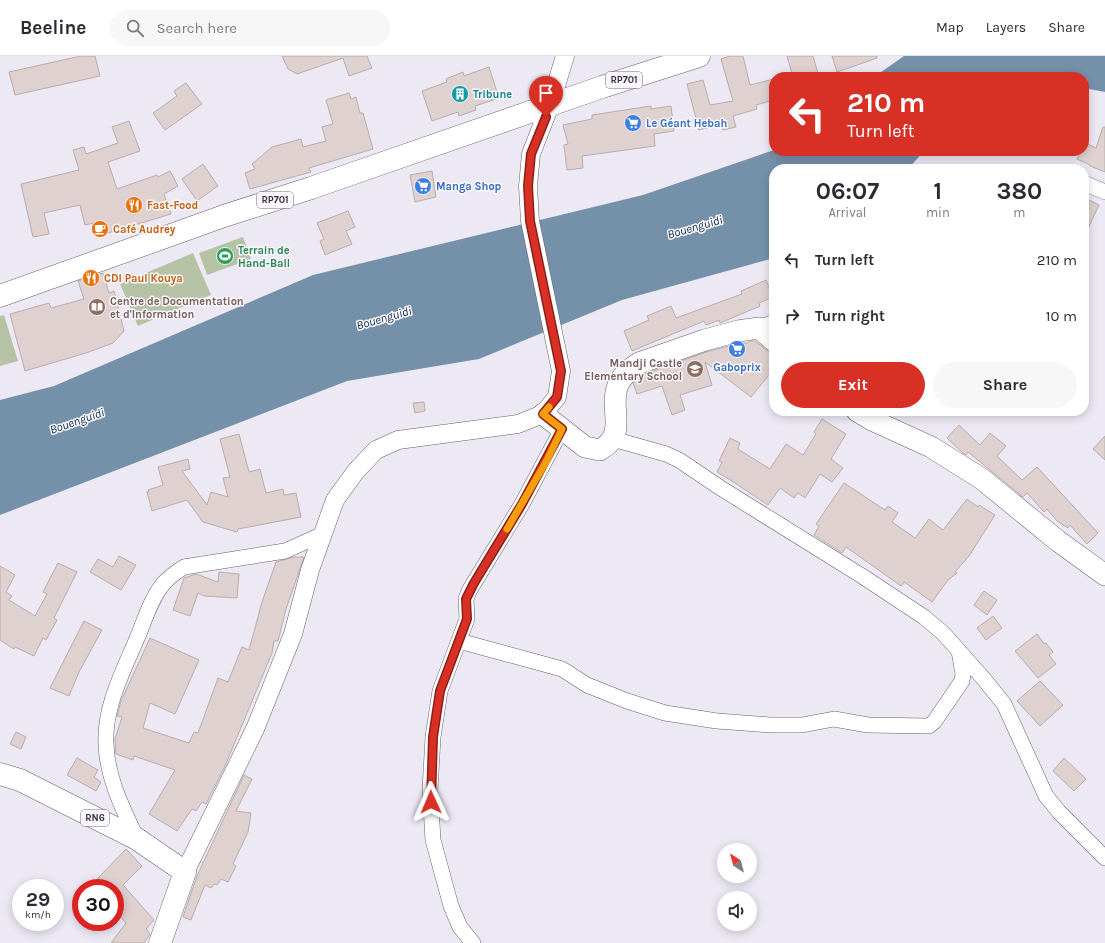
<!DOCTYPE html>
<html lang="en">
<head>
<meta charset="utf-8">
<style>
  :root { --surface:#fff; --page:#f7f7f7; --text:#2b2b33; --muted:#7c7c81; --line:#e1e1e2; --accent:#d93025 }
  body { margin:0; font-family:Karla,sans-serif; background:var(--page); color:var(--text); height:100vh; display:flex; flex-direction:column; font-size:15px; white-space:nowrap }
  * { box-sizing:border-box; margin:0 }
  p { font-size:13px; color:var(--muted) }
  .icon { flex:none; width:22px; height:22px; fill:none; stroke:currentColor; stroke-width:2; stroke-linecap:round; stroke-linejoin:round }
  .map { position:relative; flex:1; overflow:hidden }
  .panel { position:absolute; left:769px; top:108px; width:320px; height:252px; display:flex; flex-direction:column; background:var(--surface); border-radius:16px; box-shadow:0 2px 10px #0003 }
  .panel>* { flex:none }
  .top-card { position:absolute; left:769px; top:16px; width:320px; height:84px; border-radius:16px; box-shadow:0 2px 10px #0003; background:#d93025; color:#fff; overflow:hidden }
  .needle { width:26px; rotate:324deg }
  .fabs { position:absolute; left:717px; top:787px; display:grid; gap:8px }
  .fabs a { display:grid; place-items:center; width:40px; height:40px; border-radius:50%; background:var(--surface); box-shadow:0 2px 10px #0003; font-size:20px }
  .speed { position:absolute; left:12px; top:823px; display:flex; gap:8px; font-size:20px; font-weight:700; text-align:center }
  .speed>* { display:grid; place-content:center; width:52px; height:52px; border-radius:50%; background:var(--surface); box-shadow:0 2px 10px #0003; line-height:1 }
  .speed small { font-size:10px; font-weight:400 }
  .speed .limit { border:6px solid #d22; background:#fff; color:#111 }
  .pin { position:absolute; display:grid; place-items:center; width:34px; height:34px; color:#fff; margin:-41px -17px; border-radius:50% 50% 50% 0; rotate:-45deg; box-shadow:0 0 4px #0007 }
  .pin .icon { rotate:45deg }
  .me { position:absolute; width:44px; margin:-22px; rotate:359deg; stroke-linejoin:round; filter:drop-shadow(0 0 3px #0008) }
  .turn { display:flex; align-items:center; gap:14px; height:84px; padding:0 12px; font-size:18px }
  .turn .icon { width:52px; height:52px; stroke-width:2.5 }
  .turn b { display:block; font-size:28px; line-height:34px }
  .eta { display:flex; justify-content:space-evenly; align-items:center; height:68px; text-align:center }
  .eta b { font-size:24px; font-weight:700; line-height:28px }
  .cta { display:flex; gap:8px; margin-top:auto; padding:8px 12px }
  .cta a { flex:1; height:46px; border-radius:24px; background:var(--accent); color:#fff; font-size:16px; font-weight:700; line-height:46px; text-align:center }
  .cta a+a { background:var(--page); color:var(--text) }
  ul { padding:0; list-style:none }
  li { display:flex; align-items:center; gap:12px; height:56px; padding:0 12px }
  li div { flex:1 }
  li b { display:block; font-size:15px }
  li em { font-style:normal }
  header { display:flex; align-items:center; gap:24px; box-sizing:border-box; height:56px; padding:0 20px; background:var(--surface); border-bottom:1px solid var(--line) }
  header strong { font-size:19px }
  nav { display:flex; gap:22px; margin-inline-start:auto; font-size:14px }
  .search { width:280px; height:36px; background:var(--page); display:flex; align-items:center; gap:10px; box-sizing:border-box; padding:0 14px; border-radius:22px; color:var(--muted); font-size:15px }
  .map>svg:first-child { display:block }
  .green { fill:#b5c2a4 }
  .water { fill:#7591aa }
  .building { fill:#ded1d0; stroke:#b9acab }
  .lines { fill:none; stroke-linecap:round; stroke-linejoin:round }
  .minor-casing { stroke:#65626b; stroke-width:16 }
  .tertiary-casing { stroke:#65626b; stroke-width:19 }
  .secondary-casing { stroke:#65626b; stroke-width:22 }
  .primary-casing { stroke:#65626b; stroke-width:23 }
  .trunk-casing { stroke:#65626b; stroke-width:23 }
  .minor { stroke:#fff; stroke-width:15 }
  .tertiary { stroke:#fff; stroke-width:18 }
  .secondary { stroke:#fff; stroke-width:21 }
  .primary { stroke:#fff; stroke-width:22 }
  .trunk { stroke:#fff; stroke-width:22 }
  .route-casing { stroke:#8d1f18; stroke-width:10 }
  .route { stroke:#d93025; stroke-width:7 }
  .slow { stroke:#f59e0b; stroke-width:7 }
  .labels { text-anchor:middle; dominant-baseline:central; stroke-width:3; stroke-linejoin:round; paint-order:stroke }
  .shield { fill:#f9f7fd; stroke:#6c6a6f; stroke-width:1 }
  .shield-label { font-size:10px; font-weight:bold; fill:#302e32 }
  .culture-label { font-size:11px; font-weight:bold; fill:#0d838f; stroke:#f9f7fd; text-anchor:start }
  .shop-label { font-size:11px; font-weight:bold; fill:#366cbe; stroke:#f9f7fd; text-anchor:start }
  .food-label { font-size:11px; font-weight:bold; fill:#c56008; stroke:#f9f7fd; text-anchor:start }
  .leisure-label { font-size:11px; font-weight:bold; fill:#27864d; stroke:#f9f7fd; text-anchor:start }
  .education-label { font-size:11px; font-weight:bold; fill:#785e54; stroke:#f9f7fd; text-anchor:start }
  .water-label { font-size:12px; font-style:italic; fill:#092c47; stroke:#f9f7fd }
</style>
</head>
<body>
<header>
<strong>Beeline</strong>
<div class="search"><svg class="icon" aria-label="search" viewBox="0 0 24 24"><circle cx="10" cy="10" r="6"/><path d="M15 15l6 6"/></svg>Search here</div>
<nav><a>Map</a><a>Layers</a><a>Share</a></nav>
</header>
<div class="map">
<svg width="1105" height="887" viewBox="0 0 1105 887">
  <rect width="100%" height="100%" fill="#ece9f4"/>
  <path class="green" d="M243 181 251 203 207 219 199 197Z
    M193 197 211 239 138 270 120 228Z
    M4 259 18 305 0 310V260Z"/>
  <path class="water" d="M904 0H1105V36L1084 32V21H874Z
    M774 94 924 95 908 113H774V202L622 244 479 303 347 325 0 459V344L54 330 313 219 643 139Z"/>
  <path class="building" d="M81 0H95L100 20 15 39 9 16Z
    M282 0H367L372 12 349 20 343 2 297 18 288 13Z
    M730 0H743L750 29 774 23V44L756 49 757 53 733 60 736 71 723 74 721 68 699 74 687 28 703 24 710 49 733 45 721 3Z
    M787 0H813L819 21H793Z
    M832 0H877V2L837 16Z
    M489 11 499 42 475 50 476 54 459 60 458 56 432 65 422 35 447 26 446 23 463 16 464 20Z
    M186 27 202 48 165 74 153 57 177 40 174 35Z
    M349 37 351 43 356 41 360 57H363L373 93 309 112 311 116 250 133 245 117 255 113 252 108 272 91 301 83 303 91 326 85 322 71 333 68 326 44Z
    M651 50V53L671 50 674 75 654 78 655 90 582 100 583 112 567 114 564 89 568 88 563 69 592 63V59Z
    M129 65 140 95 108 106 117 133 157 119 158 121 170 115 178 130 164 138 171 158 98 180 94 167 85 169 80 149 44 157 49 178 33 181 21 128 79 114 73 94 84 91 86 98 118 87 112 71Z
    M1103 71H1105V116L1090 110V109L1077 103 1081 95H1084V86L1096 92Z
    M203 108 218 130 197 145 182 123Z
    M432 115 436 141 415 146 410 119Z
    M1089 144 1099 149 1084 181V146L1088 147Z
    M348 155 355 171 346 175 352 188 325 199 320 185 324 183 317 167Z
    M103 217 109 237 114 235 124 275 113 287 86 297 25 315 10 258 49 247 51 252 84 243 78 225Z
    M766 224 773 241 759 247 760 250 720 267 719 264 706 269 704 265 632 295 624 275 649 264 647 260 671 250 676 262 742 238 741 235Z
    M750 285H755L774 300V313L751 341 705 306 712 329 680 339 685 354 672 359 662 330 637 338 633 327 644 318 709 295 740 287H748Z
    M424 346 425 355 415 357 413 347Z
    M822 363 846 378 831 403 843 412 832 426 820 418 805 442 798 437 794 442 780 432 768 449 732 425 717 416 722 406 719 405 730 382 740 387 738 393 770 413 786 388 803 399 816 378 814 376Z
    M959 369 980 389 990 377 1006 390 997 400 1022 424 1037 411 1098 477 1087 488 1070 469 1068 472 1057 465 1047 453 1044 456 1027 437 1023 441 968 396 966 399 963 397 947 382Z
    M239 378 249 416 260 413 266 437 283 433 284 439 296 437 301 461 238 473 237 476 203 466 187 444 152 455 147 436H149L148 434 163 429 158 411 188 403 190 413 182 415 207 449 211 436 228 441 223 422 230 421 220 383Z
    M1105 380V404L1093 393Z
    M844 427 885 454 888 450 898 457 892 466 915 482 929 463 943 474 967 443 978 451 979 449 995 459 969 500 955 516 957 517 948 524 932 546 904 526 901 530 846 491 842 497 814 479 819 470 816 468Z
    M119 500 136 509 121 534 90 516 98 503 113 511Z
    M294 501H304L286 553 278 585H274L272 597 225 710 206 748 202 746 196 755 192 753 177 775 149 758 175 714 134 700 133 704 116 698 115 683 122 661 117 660 121 645 150 582 199 604 175 658 150 647 143 672 189 687 194 676 198 677 218 622 228 626 242 591 249 594 262 546 276 506Z
    M58 507 77 516 54 562 57 564 46 584 43 582 34 600 15 591 14 593 0 584V510L15 519 6 536 12 540 9 544 35 560 47 538 43 536Z
    M219 516 239 518 237 542 204 540 198 537 190 560 173 554 184 522 196 518 218 526Z
    M984 535 997 544 987 559 974 549Z
    M993 560 1002 572 986 584 977 572Z
    M84 565 102 574 79 616 69 640 50 632Z
    M1037 578 1044 588 1046 587 1053 596 1049 599 1056 608 1038 622 1015 595Z
    M1040 625 1063 649 1040 670 1017 645Z
    M16 676 26 681 21 693 10 688Z
    M77 702 98 714 94 721 101 726 96 735 67 719Z
    M1064 702 1086 723 1074 735 1053 715Z
    M244 719 252 723 236 755 251 757 248 776 233 808 236 810 228 826 221 823 217 829 214 828 211 832 205 829 191 864 183 861 197 820Z
    M126 793 142 810 123 829 154 864 146 873 150 878 144 887H111L126 867 115 854V832H108L98 822Z"/>
  <g class="lines">
    <g class="minor-casing">
      <path id="minor" d="M1084 127 1105 136
        M759 272 774 266
        M613 383 666 398 679 404 719 431 862 520 924 561 943 577 983 622 1004 648 1046 740 1060 757 1105 802
        M459 585 562 613 587 629 627 645 665 657 717 665 770 669H802L834 663 868 669 929 670 934 666 962 625 963 618 959 595
        M137 783C123 753 107 722 106 688 104 650 124 614 138 580 145 563 151 543 163 528 169 521 176 516 184 511L285 495 323 478
        M473 887 460 871 451 850 433 784 430 734 433 681 440 635 467 563 466 543 469 535 522 448 562 373"/>
    </g>
    <g class="tertiary-casing">
      <path id="tertiary" d="M185 816 255 673 293 578 310 514 335 444 356 415 376 394 398 384 518 368 543 358 557 341 561 315 530 165 528 130 531 98 550 49 565 0"/>
    </g>
    <g class="secondary-casing">
      <path id="secondary" d="M857 355 872 364 931 391 982 423 1058 485 1105 519
        M543 358 585 391 600 394C629 377 608 353 618 329 622 319 630 313 639 307L705 284 738 275 759 272 774 285"/>
    </g>
    <g class="primary-casing">
      <path id="primary" d="M0 240 224 160 311 132 602 31 699 0"/>
    </g>
    <g class="trunk-casing">
      <path id="trunk" d="M0 718 20 724 137 783 185 816 160 887"/>
    </g>
    <use href="#minor" class="minor"/>
    <use href="#tertiary" class="tertiary"/>
    <use href="#secondary" class="secondary"/>
    <use href="#primary" class="primary"/>
    <use href="#trunk" class="trunk"/>
  </g>
  <g class="lines">
    <g class="route-casing">
      <path id="route" d="M431 746 433 681 440 635 467 563 466 543 474 527 522 448 562 373 543 358 557 341 561 315 530 165 528 130 531 98 546 61"/>
    </g>
    <use href="#route" class="route"/>
    <path class="slow" d="M507 473 546 406 562 373 543 358 549 351"/>
  </g>
  <defs>
    <g id="building-disc" transform="scale(0.9)"><circle r="9.5" fill="#0f9aa8" stroke="#f9f7fd"/><path d="M-4-6H4V6H1V3H-1V6H-4ZM-2.5-4.3h1.7v1.8h-1.7ZM.8-4.3h1.7v1.8H.8ZM-2.5-1h1.7V.8h-1.7ZM.8-1h1.7V.8H.8Z" fill="#fff"/></g>
    <g id="supermarket-disc" transform="scale(0.9)"><circle r="9.5" fill="#3f7fe0" stroke="#f9f7fd"/><path d="M-6-5.5h2.5l.6 2H6L4.5 2H-2.5L-4.4-4H-6ZM-1.5 3.2a1.3 1.3 0 1 0 .1 0ZM3 3.2a1.3 1.3 0 1 0 .1 0Z" fill="#fff"/></g>
    <g id="restaurant-disc" transform="scale(0.9)"><circle r="9.5" fill="#e8710a" stroke="#f9f7fd"/><path d="M-5-6h1v4h1v-4h1v4h1v-4h1v5L-1.5 .5V6h-2V.5L-5-1ZM5-6V6H3V1.5H1.5Q1.5-4 5-6Z" fill="#fff"/></g>
    <g id="cafe-disc" transform="scale(0.9)"><circle r="9.5" fill="#e8710a" stroke="#f9f7fd"/><path d="M-5.5-4.5H6V0H3Q3 3.5 0 3.5H-2.5Q-5.5 3.5-5.5 0ZM3-3.2v2h1.7v-2ZM-6 4.5H4V6H-6Z" fill="#fff"/></g>
    <g id="stadium-disc" transform="scale(0.9)"><circle r="9.5" fill="#2e9e5b" stroke="#f9f7fd"/><path d="M0-5a6.5 5 0 1 0 0 10a6.5 5 0 1 0 0-10ZM-3.5-1.8h7v3.6h-7Z" fill="#fff"/></g>
    <g id="library-disc" transform="scale(0.9)"><circle r="9.5" fill="#8d6e63" stroke="#f9f7fd"/><path d="M-6-4Q-3-5.5-.7-3.5V5Q-3 3-6 4ZM6-4Q3-5.5 .7-3.5V5Q3 3 6 4Z" fill="#fff"/></g>
    <g id="school-disc" transform="scale(0.9)"><circle r="9.5" fill="#8d6e63" stroke="#f9f7fd"/><path d="M0-5L7-2L0 1L-7-2ZM-4 1L0 2.5L4 1V4Q0 6-4 4Z" fill="#fff"/></g>
  </defs>
  <g fill-rule="evenodd">
    <use href="#building-disc" x="460" y="38"/>
    <use href="#supermarket-disc" x="633" y="67"/>
    <use href="#supermarket-disc" x="423" y="130"/>
    <use href="#restaurant-disc" x="134" y="149"/>
    <use href="#cafe-disc" x="100" y="173"/>
    <use href="#stadium-disc" x="225" y="200"/>
    <use href="#restaurant-disc" x="91" y="222"/>
    <use href="#library-disc" x="97" y="251"/>
    <use href="#supermarket-disc" x="737" y="293"/>
    <use href="#school-disc" x="695" y="313"/>
  </g>
  <g class="labels">
    <g class="shield">
      <rect x="606" y="16" width="36" height="16" rx="3"/>
      <rect x="257" y="136" width="36" height="16" rx="3"/>
      <rect x="81" y="754" width="28" height="16" rx="3"/>
    </g>
    <g class="shield-label">
      <text x="624" y="24">RP701</text>
      <text x="275" y="144">RP701</text>
      <text x="95" y="762">RN6</text>
    </g>
    <g class="culture-label">
      <text x="473" y="38">Tribune</text>
    </g>
    <g class="shop-label">
      <text x="646" y="67">Le Géant Hebah</text>
      <text x="436" y="130">Manga Shop</text>
      <text x="737" y="311" text-anchor="middle">Gaboprix</text>
    </g>
    <g class="food-label">
      <text x="147" y="149">Fast-Food</text>
      <text x="113" y="173">Café Audrey</text>
      <text x="104" y="222">CDI Paul Kouya</text>
    </g>
    <g class="leisure-label">
      <text x="238" y="194">Terrain de<tspan x="238" dy="13">Hand-Ball</tspan></text>
    </g>
    <g class="education-label">
      <text x="110" y="245">Centre de Documentation<tspan x="110" dy="13">et d'Information</tspan></text>
      <text x="682" y="307" text-anchor="end">Mandji Castle<tspan x="682" dy="13">Elementary School</tspan></text>
    </g>
    <g class="water-label">
      <text transform="translate(695 171) rotate(-16)">Bouenguidi</text>
      <text transform="translate(384 262) rotate(-16)">Bouenguidi</text>
      <text transform="translate(77 365) rotate(-19)">Bouenguidi</text>
    </g>
  </g>
</svg>
<div class="fabs">
<a><svg class="needle" viewBox="-14 -14 28 28"><path d="M0-13l5 13h-10z" fill="#e53935"/><path d="M0 13l5-13h-10z" fill="#7c7c81"/></svg></a>
<a><svg class="icon" aria-label="sound" viewBox="0 0 24 24"><path d="M4 9h4l5-4v14l-5-4H4zM17 9q2 3 0 6"/></svg></a>
</div>
<div class="speed"><div>29<small>km/h</small></div><div class="limit">30</div></div>
<div class="pin" style="left:546px;top:61px;background:#d93025"><svg class="icon" aria-label="arrive" viewBox="0 0 24 24"><path d="M6 21V4h12l-3 4 3 4H6"/></svg></div>
<svg class="me" style="left:431px;top:746px" viewBox="-20 -20 40 40"><path d="M0-17L14 15 0 8-14 15z" fill="#d93025" stroke="#fff" stroke-width="4"/></svg>
<div class="top-card">
<div class="turn"><svg class="icon" aria-label="left" viewBox="0 0 24 24"><path d="M17 20v-9H6M10 6l-5 5 5 5"/></svg><div><b>210 m</b>Turn left</div></div>
</div>
<section class="panel">
<div class="eta">
<div><b>06:07</b><p>Arrival</p></div>
<div><b>1</b><p>min</p></div>
<div><b>380</b><p>m</p></div>
</div>
<ul>
<li><svg class="icon" aria-label="left" viewBox="0 0 24 24"><path d="M17 20v-9H6M10 6l-5 5 5 5"/></svg><div><b>Turn left</b></div><em>210 m</em></li>
<li><svg class="icon" aria-label="right" viewBox="0 0 24 24"><path d="M7 20v-9h11M14 6l5 5-5 5"/></svg><div><b>Turn right</b></div><em>10 m</em></li>
</ul>
<div class="cta"><a>Exit</a><a>Share</a></div>
</section>
</div>
</body>
</html>
